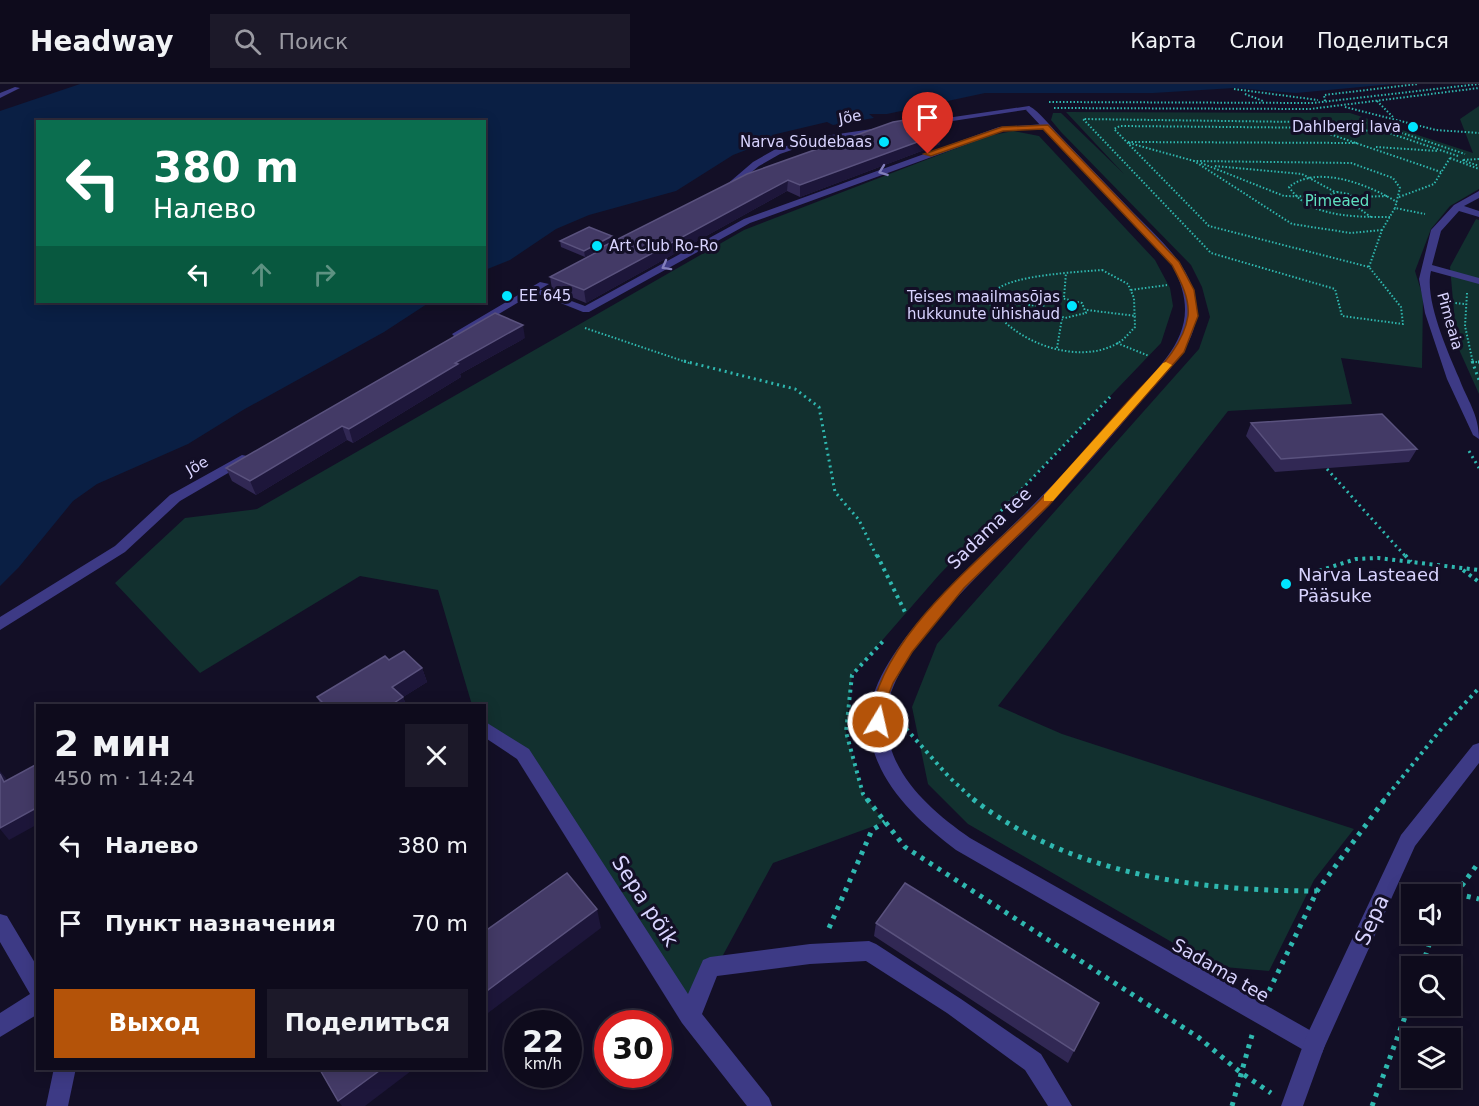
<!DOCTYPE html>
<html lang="ru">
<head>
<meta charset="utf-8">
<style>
  :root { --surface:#0e0b1c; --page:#1c1929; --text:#f1f3f6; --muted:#9b9ba3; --line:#2e2b3b; --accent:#b45309 }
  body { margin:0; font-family:"DejaVu Sans",sans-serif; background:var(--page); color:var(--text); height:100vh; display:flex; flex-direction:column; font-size:22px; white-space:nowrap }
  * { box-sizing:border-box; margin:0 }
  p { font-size:20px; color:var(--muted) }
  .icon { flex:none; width:33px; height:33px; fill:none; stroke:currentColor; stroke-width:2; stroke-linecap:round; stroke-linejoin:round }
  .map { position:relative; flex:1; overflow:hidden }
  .sheet { position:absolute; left:36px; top:620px; width:450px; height:366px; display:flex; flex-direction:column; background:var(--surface); border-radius:0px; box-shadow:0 3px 15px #0003,0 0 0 2px var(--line) }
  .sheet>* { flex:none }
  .top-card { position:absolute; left:36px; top:36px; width:450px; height:183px; border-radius:0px; box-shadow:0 3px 15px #0003,0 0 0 2px var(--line); background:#0b6e4f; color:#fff; overflow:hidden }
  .buttons { position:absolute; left:1401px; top:800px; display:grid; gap:12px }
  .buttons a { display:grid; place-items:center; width:60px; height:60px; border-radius:0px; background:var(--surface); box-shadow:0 3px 15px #0003,0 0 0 2px var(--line); font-size:30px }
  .speed { position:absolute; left:504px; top:926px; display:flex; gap:12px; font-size:30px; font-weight:700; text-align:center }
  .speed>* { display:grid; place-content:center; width:78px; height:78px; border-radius:50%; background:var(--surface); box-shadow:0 3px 15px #0003,0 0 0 2px var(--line); line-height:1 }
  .speed small { font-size:15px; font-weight:400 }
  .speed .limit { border:9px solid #d22; background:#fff; color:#111 }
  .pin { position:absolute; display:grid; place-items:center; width:51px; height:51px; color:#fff; margin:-62px -26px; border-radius:50% 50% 50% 0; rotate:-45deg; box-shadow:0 0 6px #0007 }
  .pin .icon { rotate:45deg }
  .me { position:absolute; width:66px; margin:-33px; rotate:9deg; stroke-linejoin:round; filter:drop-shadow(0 0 4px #0008) }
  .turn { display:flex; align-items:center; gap:21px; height:126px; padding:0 18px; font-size:27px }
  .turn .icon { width:78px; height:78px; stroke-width:2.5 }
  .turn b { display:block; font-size:42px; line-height:51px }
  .lanes { display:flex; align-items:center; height:57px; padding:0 18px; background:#0003; justify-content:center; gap:30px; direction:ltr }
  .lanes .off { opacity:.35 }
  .round { display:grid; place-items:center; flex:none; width:63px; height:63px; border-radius:0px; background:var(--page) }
  .summary { display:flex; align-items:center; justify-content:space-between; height:102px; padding:0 18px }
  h1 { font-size:36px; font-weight:700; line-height:45px }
  .button { display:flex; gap:12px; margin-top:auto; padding:12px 18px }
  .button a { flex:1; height:69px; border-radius:0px; background:var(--accent); color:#fff; font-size:24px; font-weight:700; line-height:69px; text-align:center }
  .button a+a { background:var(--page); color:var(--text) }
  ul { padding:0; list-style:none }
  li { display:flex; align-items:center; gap:18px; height:78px; padding:0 18px }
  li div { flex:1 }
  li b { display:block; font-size:22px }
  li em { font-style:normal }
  header { display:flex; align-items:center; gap:36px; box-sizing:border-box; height:84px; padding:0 30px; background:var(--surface); border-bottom:2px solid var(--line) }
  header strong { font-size:28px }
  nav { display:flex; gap:33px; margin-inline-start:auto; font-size:21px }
  .search { width:420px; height:54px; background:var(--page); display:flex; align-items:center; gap:15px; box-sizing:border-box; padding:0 21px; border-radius:0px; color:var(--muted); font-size:22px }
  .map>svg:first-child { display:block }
  .green { fill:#12302f }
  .water { fill:#0a1f44 }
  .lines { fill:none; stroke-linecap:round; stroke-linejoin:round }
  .path-far3 { stroke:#2fb8b0; stroke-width:2; stroke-dasharray:1.5 2; stroke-linecap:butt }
  .path-far2 { stroke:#2fb8b0; stroke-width:3; stroke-dasharray:2 4; stroke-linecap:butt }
  .path-far1 { stroke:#2fb8b0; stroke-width:4; stroke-dasharray:3 4.5; stroke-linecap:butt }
  .path { stroke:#2fb8b0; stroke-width:5; stroke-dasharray:4 6; stroke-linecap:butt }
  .service { fill:#3d3a85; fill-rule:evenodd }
  .minor { fill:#3d3a85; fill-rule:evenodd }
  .tertiary { fill:#3d3a85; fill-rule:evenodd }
  .wall { fill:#312854 }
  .shaded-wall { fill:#1d163a }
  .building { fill:#433a66; stroke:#5a527e; stroke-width:1.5 }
  .oneway { stroke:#837fbc }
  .route { fill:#b45309; stroke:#753606; stroke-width:1.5 }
  .slow { fill:#f59e0b }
  .poi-dot { fill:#00e5ff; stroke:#130f26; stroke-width:2 }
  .labels { text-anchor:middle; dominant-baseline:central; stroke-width:6; stroke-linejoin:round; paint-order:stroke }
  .far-street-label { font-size:15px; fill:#d9d4ff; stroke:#130f26 }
  .far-poi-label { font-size:15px; fill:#d9d4ff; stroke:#130f26; text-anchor:end }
  .far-park-label { font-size:15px; fill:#5fe0c0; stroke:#130f26 }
  .street-label { font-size:18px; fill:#d9d4ff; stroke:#130f26 }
  .poi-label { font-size:18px; fill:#d9d4ff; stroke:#130f26; text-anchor:start }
  .near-street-label { font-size:21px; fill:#d9d4ff; stroke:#130f26 }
</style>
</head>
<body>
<header>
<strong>Headway</strong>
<div class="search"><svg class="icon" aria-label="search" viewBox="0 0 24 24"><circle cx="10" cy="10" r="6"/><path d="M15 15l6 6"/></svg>Поиск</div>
<nav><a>Карта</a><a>Слои</a><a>Поделиться</a></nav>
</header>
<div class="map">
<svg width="1479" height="1022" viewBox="0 0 1479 1022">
  <rect width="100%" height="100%" fill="#130f26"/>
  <path class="green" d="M1479 22V105L1450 122 1431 145 1415 187 1423 213 1422 284 1341 274 1352 320 1228 327 998 622 1062 650 1354 745 1314 796 1269 887 1213 882 968 740 928 700 912 623 937 560 1199 265 1210 233 1202 203 1191 181 1061 48 1051 36 1053 29H1061L1124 90 1066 28 1350 29 1473 69 1460 35Z
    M1013 47 1039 52 1155 176 1170 204 1173 222 1161 259 939 491 852 591 846 648 863 710 885 738 773 779 690 932 523 670 485 644 484 621H472L438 506 360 492 200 589 115 499 185 434 257 425 744 146 988 52Z
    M1476 135 1479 136V310L1457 261 1450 183Z"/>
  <path class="water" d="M80 0H1393L1296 9 1234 4 1153 9H985L887 30H869L874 34 833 41 827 38 772 51 777 54 733 71 676 107 589 131 556 145 510 176 485 186 484 38H38V218H430L384 248 243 326 188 360 97 400 73 417 19 483 0 502V27Z"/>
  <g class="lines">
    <path class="path-far3" d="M1234 5 1318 16
      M1245 10 1263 17
      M1325 17 1324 11 1418 0
      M1377 17 1393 33
      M1049 18 1313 19 1479 0
      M1345 23 1436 46 1479 49
      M1054 24 1310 25 1479 4
      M1306 38 1312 44 1441 88
      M1128 58 1358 59
      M1129 59 1194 77
      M1376 63 1438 67
      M1458 72 1389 49 1341 44 1120 42 1114 45 1209 142 1369 183 1401 223 1403 240 1342 232 1335 205 1211 169 1083 35 1372 39 1465 70
      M1450 74 1479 85
      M1479 75 1462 76 1479 82
      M1201 79 1284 112 1330 113
      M1215 82 1302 90 1335 108
      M1337 108 1349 110 1355 115 1344 118 1329 111Z
      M1354 113 1388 112
      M1399 113 1434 100 1450 74
      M1350 118 1371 133
      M1390 133C1357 133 1309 134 1289 103 1318 80 1369 101 1397 118
      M1382 146 1351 149 1292 140 1194 77 1351 79 1393 94 1400 104 1395 124
      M1369 183 1382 146 1395 124 1425 130
      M1102 186 1128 200 1134 214 1135 243C1130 248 1125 255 1118 259 1077 283 1010 257 989 218 991 214 993 208 996 206 1013 191 1078 188 1102 186Z
      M1131 206 1167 201
      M1467 209 1465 242 1473 279
      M1057 213 1082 219 1086 229 1065 234 1044 226 1043 219Z
      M1064 213 1066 189
      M990 218 1043 222
      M1445 218 1465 220
      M1087 226 1136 232
      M585 244 689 279
      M1117 259 1149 272
      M1057 264 1062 234
      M1472 278H1479"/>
    <path class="path-far2" d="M684 277 795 305 819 323 835 408 859 436 877 473
      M1472 277 1479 296
      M1472 278H1479
      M1469 367 1479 384
      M1327 385 1406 473
      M976 453 1110 313"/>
    <path class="path-far1" d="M877 471 906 530
      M1405 471 1411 478
      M1463 486 1479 498
      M1312 489 1356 475 1378 474 1479 486
      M901 639 949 693 975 717
      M868 717 863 710 846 648 852 591 885 555
      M1383 717 1442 644 1479 604"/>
    <path class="path" d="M867 715 905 763 1198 953 1240 988 1271 1009
      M973 715C1070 791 1198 807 1317 807
      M1457 810 1479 815
      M1450 818 1479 778
      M829 844 872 746 885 738
      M1422 882 1433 849
      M1269 907 1317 807 1385 715
      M1232 1022 1252 951
      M1372 1022 1412 914"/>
    <path class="service" d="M15 3 20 4 0 14V9Z
      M1029 22 1031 25 815 58 780 70 759 82 732 104 725 102 753 78 774 66 811 54Z
      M1045 40 1049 42 1048 44 1003 47 750 139 589 228H583L528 206 536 204 585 222 744 135 999 43Z"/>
    <path class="minor" d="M1029 22C1040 28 1050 42 1059 51 1082 75 1105 99 1128 123 1154 151 1194 181 1196 222 1199 261 1166 288 1144 314 1110 354 1076 393 1040 431 995 477 882 572 886 640 890 691 930 726 970 754L1322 953 1325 961 1322 969 1314 972 956 766C915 735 871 694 869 639 867 568 982 473 1029 425 1063 391 1096 355 1128 318 1167 273 1206 244 1172 181L1026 26Z
      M1479 107V114L1464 122 1479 127V133L1459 127 1441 147 1432 181 1479 194V200L1431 187C1424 215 1448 268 1459 294 1467 316 1479 330 1479 355L1473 351 1447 295 1425 229 1419 195 1431 146 1454 121Z
      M540 198 549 200 462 252H454L452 250Z
      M242 371 247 372 248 375 247 378 180 417 125 468 0 546V533L115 462 170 411Z
      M484 637 529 665 688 910 703 876 710 873 810 860 869 857 876 860 961 915 1041 970 1072 1022H1048L1025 986 947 929 866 877 810 880 717 892 702 930 769 1014 772 1022H747L682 939 517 675 484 653Z
      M0 830 7 832 38 884V930L0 953V929L30 910 0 858Z
      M54 984H76L68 1022H46Z"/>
    <path class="tertiary" d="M1479 659V679L1415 762 1324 964 1303 1022H1281L1306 953 1401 751 1473 661Z"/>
  </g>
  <path class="wall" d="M893 38 940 60 800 113 787 107 586 219 552 205 550 193 597 168 596 167 585 173 561 163 560 157 612 152 613 157Z
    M525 254 460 290 461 293 353 359 347 356 256 411 232 397 226 384Z
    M1251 339 1417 365 1409 378 1275 388 1246 352Z
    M389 576 422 584 427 598 403 613 406 621H321L317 613Z
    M876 839 1074 967 1068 979 874 852Z"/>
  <path class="shaded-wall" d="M942 49 940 60 800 113V101Z
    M788 96 787 107 586 219 584 206Z
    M612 152 613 158 596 166V167L585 173 584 167Z
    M523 241 525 254 460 290 461 293 353 359 349 345 455 279Z
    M342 342 347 356 256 411 250 397Z
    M422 584 427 598 397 617 392 603Z
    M403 613 406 621H391Z
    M0 687 5 693 14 709 4 698 0 690Z
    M38 723V740L9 756 0 745V744Z
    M597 825 601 844 484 932V909Z
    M383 984H415L365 1022H342L338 1017Z"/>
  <path class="building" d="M905 36 942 49 800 101 788 96 584 206 550 193 599 167 596 166 747 90 893 38Z
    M589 143 612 152 584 167 560 157Z
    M495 229 523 241 455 279 458 280 349 345 342 342 250 397 226 384Z
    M1382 330 1417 365 1281 375 1251 339Z
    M404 567 422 584 392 603 403 613 391 621H325L317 613 385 572 389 576Z
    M37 680 38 682V723L0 744V690L4 698Z
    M567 789 597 825 484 909V848Z
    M905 799 1099 919 1074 967 876 839Z
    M319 984H383L338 1017Z"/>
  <defs><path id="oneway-chevron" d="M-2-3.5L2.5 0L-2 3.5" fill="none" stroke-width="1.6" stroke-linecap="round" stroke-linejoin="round" transform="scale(1.5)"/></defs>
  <g class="oneway">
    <use href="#oneway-chevron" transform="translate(883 87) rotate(160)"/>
    <use href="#oneway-chevron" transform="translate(666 182) rotate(151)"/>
  </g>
  <path class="route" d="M1048 41 1179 178 1194 206 1198 232 1184 268 1049 421 964 504 912 568 893 599 887 615 885 638 878 644 870 638C879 551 983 475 1041 415 1072 382 1101 347 1132 313 1153 290 1183 265 1188 232 1190 214 1180 196 1172 181L1043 45 1003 47 931 72 924 70 1002 43Z"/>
  <path class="slow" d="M1166 278 1172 281 1170 283 1053 417H1044V411L1163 279Z"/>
  <g class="poi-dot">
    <circle cx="1413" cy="43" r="6"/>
    <circle cx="884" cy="58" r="6"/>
    <circle cx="597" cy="162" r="6"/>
    <circle cx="507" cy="212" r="6"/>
    <circle cx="1072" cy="222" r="6"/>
    <circle cx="1286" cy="500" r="6"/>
  </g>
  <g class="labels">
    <g class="far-street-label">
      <text transform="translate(850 33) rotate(-10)">Jõe</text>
      <text transform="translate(1450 237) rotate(74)">Pimeaia</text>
      <text transform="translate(197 382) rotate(-30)">Jõe</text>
    </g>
    <g class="far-poi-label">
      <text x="1401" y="43">Dahlbergi lava</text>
      <text x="872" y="58">Narva Sõudebaas</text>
      <text x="609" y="162" text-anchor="start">Art Club Ro-Ro</text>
      <text x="519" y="212" text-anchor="start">EE 645</text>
      <text x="1060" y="213">Teises maailmasõjas<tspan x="1060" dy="17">hukkunute ühishaud</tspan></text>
    </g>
    <g class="far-park-label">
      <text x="1337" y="117">Pimeaed</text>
    </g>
    <g class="street-label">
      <text transform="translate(989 444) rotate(-44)">Sadama tee</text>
      <text transform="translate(1221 886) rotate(30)">Sadama tee</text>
    </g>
    <g class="poi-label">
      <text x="1298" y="490">Narva Lasteaed<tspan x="1298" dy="21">Pääsuke</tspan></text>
    </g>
    <g class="near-street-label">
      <text transform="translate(645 817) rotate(57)">Sepa põik</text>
      <text transform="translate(1372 836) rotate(-65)">Sepa</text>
    </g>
  </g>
</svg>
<div class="buttons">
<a><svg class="icon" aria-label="sound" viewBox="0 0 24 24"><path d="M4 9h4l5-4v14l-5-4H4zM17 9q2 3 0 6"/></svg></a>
<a><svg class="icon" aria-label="search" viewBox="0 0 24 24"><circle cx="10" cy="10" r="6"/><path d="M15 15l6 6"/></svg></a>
<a><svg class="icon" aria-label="layers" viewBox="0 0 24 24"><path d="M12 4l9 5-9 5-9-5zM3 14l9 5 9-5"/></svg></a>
</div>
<div class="speed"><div>22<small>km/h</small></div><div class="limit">30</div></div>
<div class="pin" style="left:928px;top:70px;background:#d93025"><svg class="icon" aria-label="arrive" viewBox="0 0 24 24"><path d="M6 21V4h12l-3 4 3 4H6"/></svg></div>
<svg class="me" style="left:878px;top:638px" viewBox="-20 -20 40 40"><circle r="17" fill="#b45309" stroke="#fff" stroke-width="3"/><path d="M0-11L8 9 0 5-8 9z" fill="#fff"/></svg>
<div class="top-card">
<div class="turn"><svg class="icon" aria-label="left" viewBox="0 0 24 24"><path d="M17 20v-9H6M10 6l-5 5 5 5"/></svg><div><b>380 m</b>Налево</div></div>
<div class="lanes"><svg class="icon" aria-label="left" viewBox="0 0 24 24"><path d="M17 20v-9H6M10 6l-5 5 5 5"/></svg><svg class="icon off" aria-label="ahead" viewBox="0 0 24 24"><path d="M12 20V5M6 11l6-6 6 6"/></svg><svg class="icon off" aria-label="right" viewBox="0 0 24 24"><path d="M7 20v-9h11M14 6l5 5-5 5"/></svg></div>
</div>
<section class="sheet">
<div class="summary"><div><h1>2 мин</h1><p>450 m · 14:24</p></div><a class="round"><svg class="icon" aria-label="close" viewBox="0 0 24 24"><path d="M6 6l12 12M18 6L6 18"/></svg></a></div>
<ul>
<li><svg class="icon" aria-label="left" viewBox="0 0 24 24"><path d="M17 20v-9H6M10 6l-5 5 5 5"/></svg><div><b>Налево</b></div><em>380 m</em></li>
<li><svg class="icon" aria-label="arrive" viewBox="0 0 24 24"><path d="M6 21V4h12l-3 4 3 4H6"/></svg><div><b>Пункт назначения</b></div><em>70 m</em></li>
</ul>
<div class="button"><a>Выход</a><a>Поделиться</a></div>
</section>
</div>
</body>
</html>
